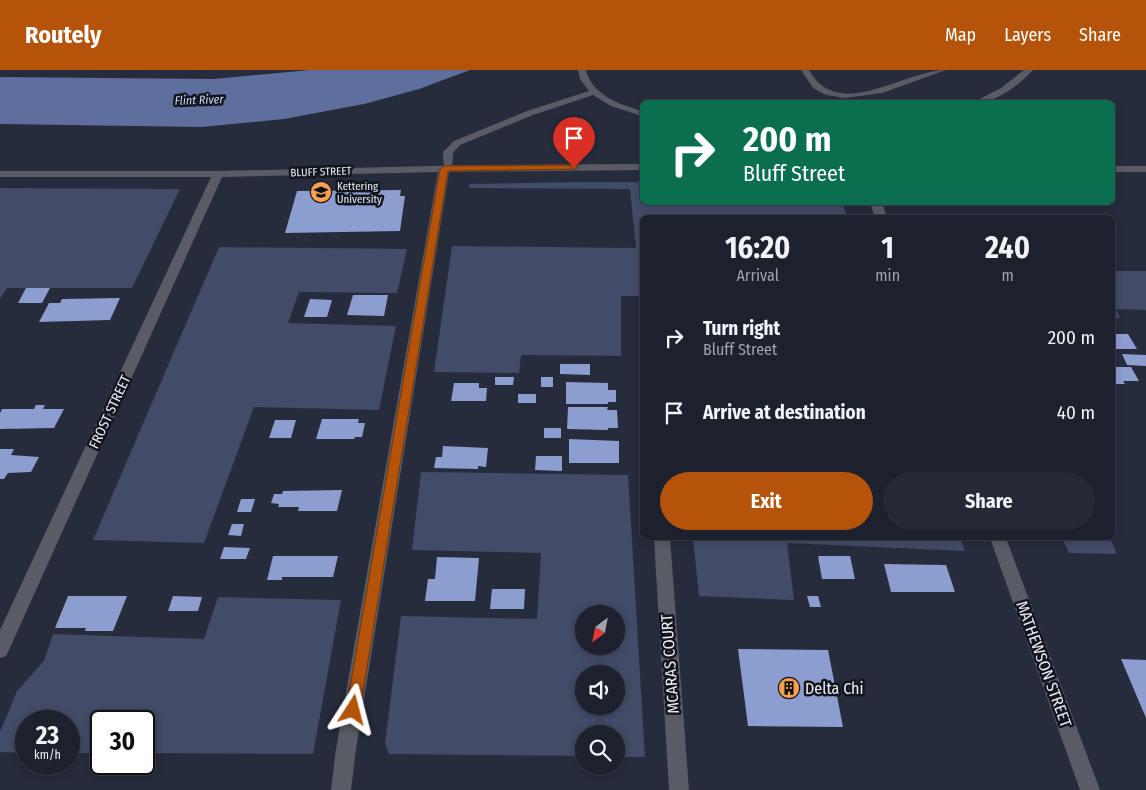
<!DOCTYPE html>
<html lang="en">
<head>
<meta charset="utf-8">
<style>
  :root { --surface:#1c212d; --page:#252935; --text:#f1f3f6; --muted:#a0a3aa; --line:#3a3e49; --accent:#b45309 }
  body { margin:0; font-family:"Fira Sans Condensed",sans-serif; background:var(--page); color:var(--text); height:100vh; display:flex; flex-direction:column; font-size:19px; white-space:nowrap }
  * { box-sizing:border-box; margin:0 }
  p { font-size:16px; color:var(--muted) }
  .icon { flex:none; width:28px; height:28px; fill:none; stroke:currentColor; stroke-width:2; stroke-linecap:round; stroke-linejoin:round }
  .map { position:relative; flex:1; overflow:hidden }
  .details { position:absolute; left:640px; top:145px; width:475px; height:325px; display:flex; flex-direction:column; background:var(--surface); border-radius:8px; box-shadow:0 2px 8px #0003,0 0 0 1px var(--line) }
  .details>* { flex:none }
  .top-card { position:absolute; left:640px; top:30px; width:475px; height:105px; border-radius:8px; box-shadow:0 2px 8px #0003,0 0 0 1px var(--line); background:#0b6e4f; color:#fff; overflow:hidden }
  .needle { width:32px; rotate:212deg }
  .tools { position:absolute; left:575px; top:535px; display:grid; gap:10px }
  .tools a { display:grid; place-items:center; width:50px; height:50px; border-radius:50%; background:var(--surface); box-shadow:0 2px 8px #0003,0 0 0 1px var(--line); font-size:25px }
  .speed { position:absolute; left:15px; top:640px; display:flex; gap:10px; font-size:25px; font-weight:700; text-align:center }
  .speed>* { display:grid; place-content:center; width:65px; height:65px; border-radius:50%; background:var(--surface); box-shadow:0 2px 8px #0003,0 0 0 1px var(--line); line-height:1 }
  .speed small { font-size:12px; font-weight:400 }
  .speed .limit { border:2px solid #111; border-radius:8px; background:#fff; color:#111 }
  .pin { position:absolute; display:grid; place-items:center; width:42px; height:42px; color:#fff; margin:-51px -21px; border-radius:50% 50% 50% 0; rotate:-45deg; box-shadow:0 0 5px #0007 }
  .pin .icon { rotate:45deg }
  .me { position:absolute; width:55px; margin:-28px; rotate:9deg; stroke-linejoin:round; filter:drop-shadow(0 0 4px #0008) }
  .turn { display:flex; align-items:center; gap:18px; height:105px; padding:0 20px; font-size:22px }
  .turn .icon { width:65px; height:65px; stroke-width:2.5 }
  .turn b { display:block; font-size:35px; line-height:42px }
  .eta { display:flex; justify-content:space-evenly; align-items:center; height:85px; text-align:center }
  .eta b { font-size:30px; font-weight:700; line-height:35px }
  .button { display:flex; gap:10px; margin-top:auto; padding:10px 20px }
  .button a { flex:1; height:58px; border-radius:30px; background:var(--accent); color:#fff; font-size:20px; font-weight:700; line-height:58px; text-align:center }
  .button a+a { background:var(--page); color:var(--text) }
  ul { padding:0; list-style:none }
  li { display:flex; align-items:center; gap:15px; height:75px; padding:0 20px }
  li div { flex:1 }
  li b { display:block; font-size:19px }
  li em { font-style:normal }
  header { display:flex; align-items:center; gap:30px; box-sizing:border-box; height:70px; padding:0 25px; background:var(--accent); color:#fff }
  header strong { font-size:24px }
  nav { display:flex; gap:28px; margin-inline-start:auto; font-size:18px }
  .map>svg:first-child { display:block }
  .green { fill:#424b67; fill-rule:evenodd }
  .water { fill:#5e6e9d }
  .building { fill:#8c9dd0 }
  .lines { fill:none; stroke-linecap:round; stroke-linejoin:round }
  .service { fill:#595c64; fill-rule:evenodd }
  .minor { fill:#595c64; fill-rule:evenodd }
  .route { fill:#b45309; stroke:#753606 }
  .labels { text-anchor:middle; dominant-baseline:central; stroke-width:5; stroke-linejoin:round; paint-order:stroke }
  .far-street-label { font-size:11px; fill:#eaeef9; stroke:#12151c }
  .far-poi-label { font-size:11px; fill:#eaeef9; stroke:#12151c; text-anchor:start }
  .far-water-label { font-size:12px; font-style:italic; fill:#d0dbf9; stroke:#12151c }
  .street-label { font-size:14px; fill:#eaeef9; stroke:#12151c }
  .near-street-label { font-size:16px; fill:#eaeef9; stroke:#12151c }
  .near-poi-label { font-size:16px; fill:#eaeef9; stroke:#12151c; text-anchor:start }
</style>
</head>
<body>
<header>
<strong>Routely</strong>
<nav><a>Map</a><a>Layers</a><a>Share</a></nav>
</header>
<div class="map">
<svg width="1146" height="720" viewBox="0 0 1146 720">
  <rect width="100%" height="100%" fill="#262c3c"/>
  <path class="green" d="M583 112H642V132L842 133 847 147 642 148V226H621V286L521 285 519 303 434 302 452 176 636 178 630 119 469 118V114Z
    M0 118 180 119 132 218H7L0 229Z
    M219 177 407 179 397 223 299 222 288 253 396 256 379 340 254 337 204 473 93 470Z
    M1112 201H1146V240L1116 239 1120 248H1113Z
    M421 402 628 405 645 687H616V664H584V686L389 684 385 673 401 546 537 549 541 483 412 480ZM584 544H616V576H584ZM584 604H616V636H584Z
    M693 468H960L965 481 787 473 794 530 699 526Z
    M1062 468H1110L1117 484 1069 483Z
    M218 527 341 530 313 684 144 683V651H101V683H69V651H26V683L0 682V662L17 621 44 591 53 564 204 569Z"/>
  <path class="water" d="M310 0H470L419 19 364 34 284 49 201 57 0 54V7L214 9Z"/>
  <path class="building" d="M401 120 400 126H405L400 161 285 163 297 121Z
    M26 218H50L42 233H18Z
    M353 225H388L384 246 347 245Z
    M120 228 110 250 39 252 49 233H60L62 229Z
    M310 229 332 230 327 247H304Z
    M1112 264H1128L1137 279H1114Z
    M1122 284 1146 285V296L1127 295Z
    M1112 293 1115 297H1131L1139 311H1123L1125 314H1112Z
    M560 294H590V305L560 304Z
    M495 307H514L513 315H495Z
    M541 307H553V317H541Z
    M566 312 608 313V320H616V332H608V334H566Z
    M454 313H479V318H487L486 331H451Z
    M518 324H536V333H518Z
    M36 335H45L43 339H64L54 358 0 359V343L2 339H34Z
    M568 337H608L607 340H617L618 358H608V360L567 359Z
    M322 349H359L358 353H365L362 367H355L354 369H316Z
    M275 350H296L291 368H269Z
    M544 358H561V368H544Z
    M569 369 619 371V393H569Z
    M443 376 488 378 486 397 478 396V399L434 398 436 387H442Z
    M0 379H14L11 385 39 387 31 402 8 403 4 409H0Z
    M536 386H562V401L535 400Z
    M342 420 337 441H298L299 437H278L279 434 271 433 274 424H282L283 421Z
    M241 429H255L251 442H237Z
    M232 454H244L241 466 228 465Z
    M224 477 250 478 246 489H220Z
    M273 486H338L333 507H282V510H267Z
    M818 486H850L855 509H822Z
    M437 487 479 488 475 531H425L428 509H435Z
    M884 494 946 495 955 522H891Z
    M492 519H525L524 539H490Z
    M68 526H127L113 561H85L86 558H55Z
    M173 526 202 527 198 541H168Z
    M807 526H818L821 537H810Z
    M738 579 828 580 843 657 748 656Z
    M1121 589 1146 590V648Z"/>
  <g class="lines">
    <path class="service" d="M578 0H586C593 26 619 34 642 41V46L611 36 593 25 533 45 460 75 453 83 452 99 447 102 444 101 443 82 454 71 527 41 589 21 580 9Z
      M801 0H809C839 53 904 0 946 0L882 23 845 28 826 25 813 18Z
      M1024 0H1033C1019 15 994 35 974 32L1001 18Z"/>
    <path class="minor" d="M642 94V100L449 102 356 679 351 720H331L336 679 438 102 222 107 9 580 6 586 0 588V560L211 107H0V101H218L473 95Z
      M1112 96H1146V102H1112Z
      M870 132H882L887 148H875Z
      M654 468H670L689 720H669Z
      M990 468H1006L1100 720H1080Z"/>
  </g>
  <path class="route" d="M574 95 577 96V99L448 101 360 640 358 645 353 647 348 645 346 640 440 99 444 96Z"/>
  <defs>
    <g id="university-disc" transform="scale(1.125)"><circle r="9.5" fill="#fa9f4e" stroke="#12151c"/><path d="M0-5L7-2L0 1L-7-2ZM-4 1L0 2.5L4 1V4Q0 6-4 4Z" fill="#111"/></g>
    <g id="building-disc" transform="scale(1.125)"><circle r="9.5" fill="#fa9f4e" stroke="#12151c"/><path d="M-4-6H4V6H1V3H-1V6H-4ZM-2.5-4.3h1.7v1.8h-1.7ZM.8-4.3h1.7v1.8H.8ZM-2.5-1h1.7V.8h-1.7ZM.8-1h1.7V.8H.8Z" fill="#111"/></g>
  </defs>
  <g fill-rule="evenodd">
    <use href="#university-disc" x="321" y="122"/>
    <use href="#building-disc" x="789" y="618"/>
  </g>
  <g class="labels">
    <g class="far-street-label">
      <text transform="translate(321 102) rotate(-2)">BLUFF STREET</text>
    </g>
    <g class="far-poi-label">
      <text x="337" y="116">Kettering<tspan x="337" dy="13">University</tspan></text>
    </g>
    <g class="far-water-label">
      <text transform="translate(199 30) rotate(-2)">Flint River</text>
    </g>
    <g class="street-label">
      <text transform="translate(110 342) rotate(-65)">FROST STREET</text>
    </g>
    <g class="near-street-label">
      <text transform="translate(670 594) rotate(-94)">MCARAS COURT</text>
      <text transform="translate(1044 594) rotate(70)">MATHEWSON STREET</text>
    </g>
    <g class="near-poi-label">
      <text x="805" y="618">Delta Chi</text>
    </g>
  </g>
</svg>
<div class="tools">
<a><svg class="needle" viewBox="-14 -14 28 28"><path d="M0-13l5 13h-10z" fill="#e53935"/><path d="M0 13l5-13h-10z" fill="#a0a3aa"/></svg></a>
<a><svg class="icon" aria-label="sound" viewBox="0 0 24 24"><path d="M4 9h4l5-4v14l-5-4H4zM17 9q2 3 0 6"/></svg></a>
<a><svg class="icon" aria-label="search" viewBox="0 0 24 24"><circle cx="10" cy="10" r="6"/><path d="M15 15l6 6"/></svg></a>
</div>
<div class="speed"><div>23<small>km/h</small></div><div class="limit">30</div></div>
<div class="pin" style="left:574px;top:98px;background:#d93025"><svg class="icon" aria-label="arrive" viewBox="0 0 24 24"><path d="M6 21V4h12l-3 4 3 4H6"/></svg></div>
<svg class="me" style="left:353px;top:640px" viewBox="-20 -20 40 40"><path d="M0-17L14 15 0 8-14 15z" fill="#b45309" stroke="#fff" stroke-width="4"/></svg>
<div class="top-card">
<div class="turn"><svg class="icon" aria-label="right" viewBox="0 0 24 24"><path d="M7 20v-9h11M14 6l5 5-5 5"/></svg><div><b>200 m</b>Bluff Street</div></div>
</div>
<section class="details">
<div class="eta">
<div><b>16:20</b><p>Arrival</p></div>
<div><b>1</b><p>min</p></div>
<div><b>240</b><p>m</p></div>
</div>
<ul>
<li><svg class="icon" aria-label="right" viewBox="0 0 24 24"><path d="M7 20v-9h11M14 6l5 5-5 5"/></svg><div><b>Turn right</b><p>Bluff Street</p></div><em>200 m</em></li>
<li><svg class="icon" aria-label="arrive" viewBox="0 0 24 24"><path d="M6 21V4h12l-3 4 3 4H6"/></svg><div><b>Arrive at destination</b></div><em>40 m</em></li>
</ul>
<div class="button"><a>Exit</a><a>Share</a></div>
</section>
</div>
</body>
</html>
